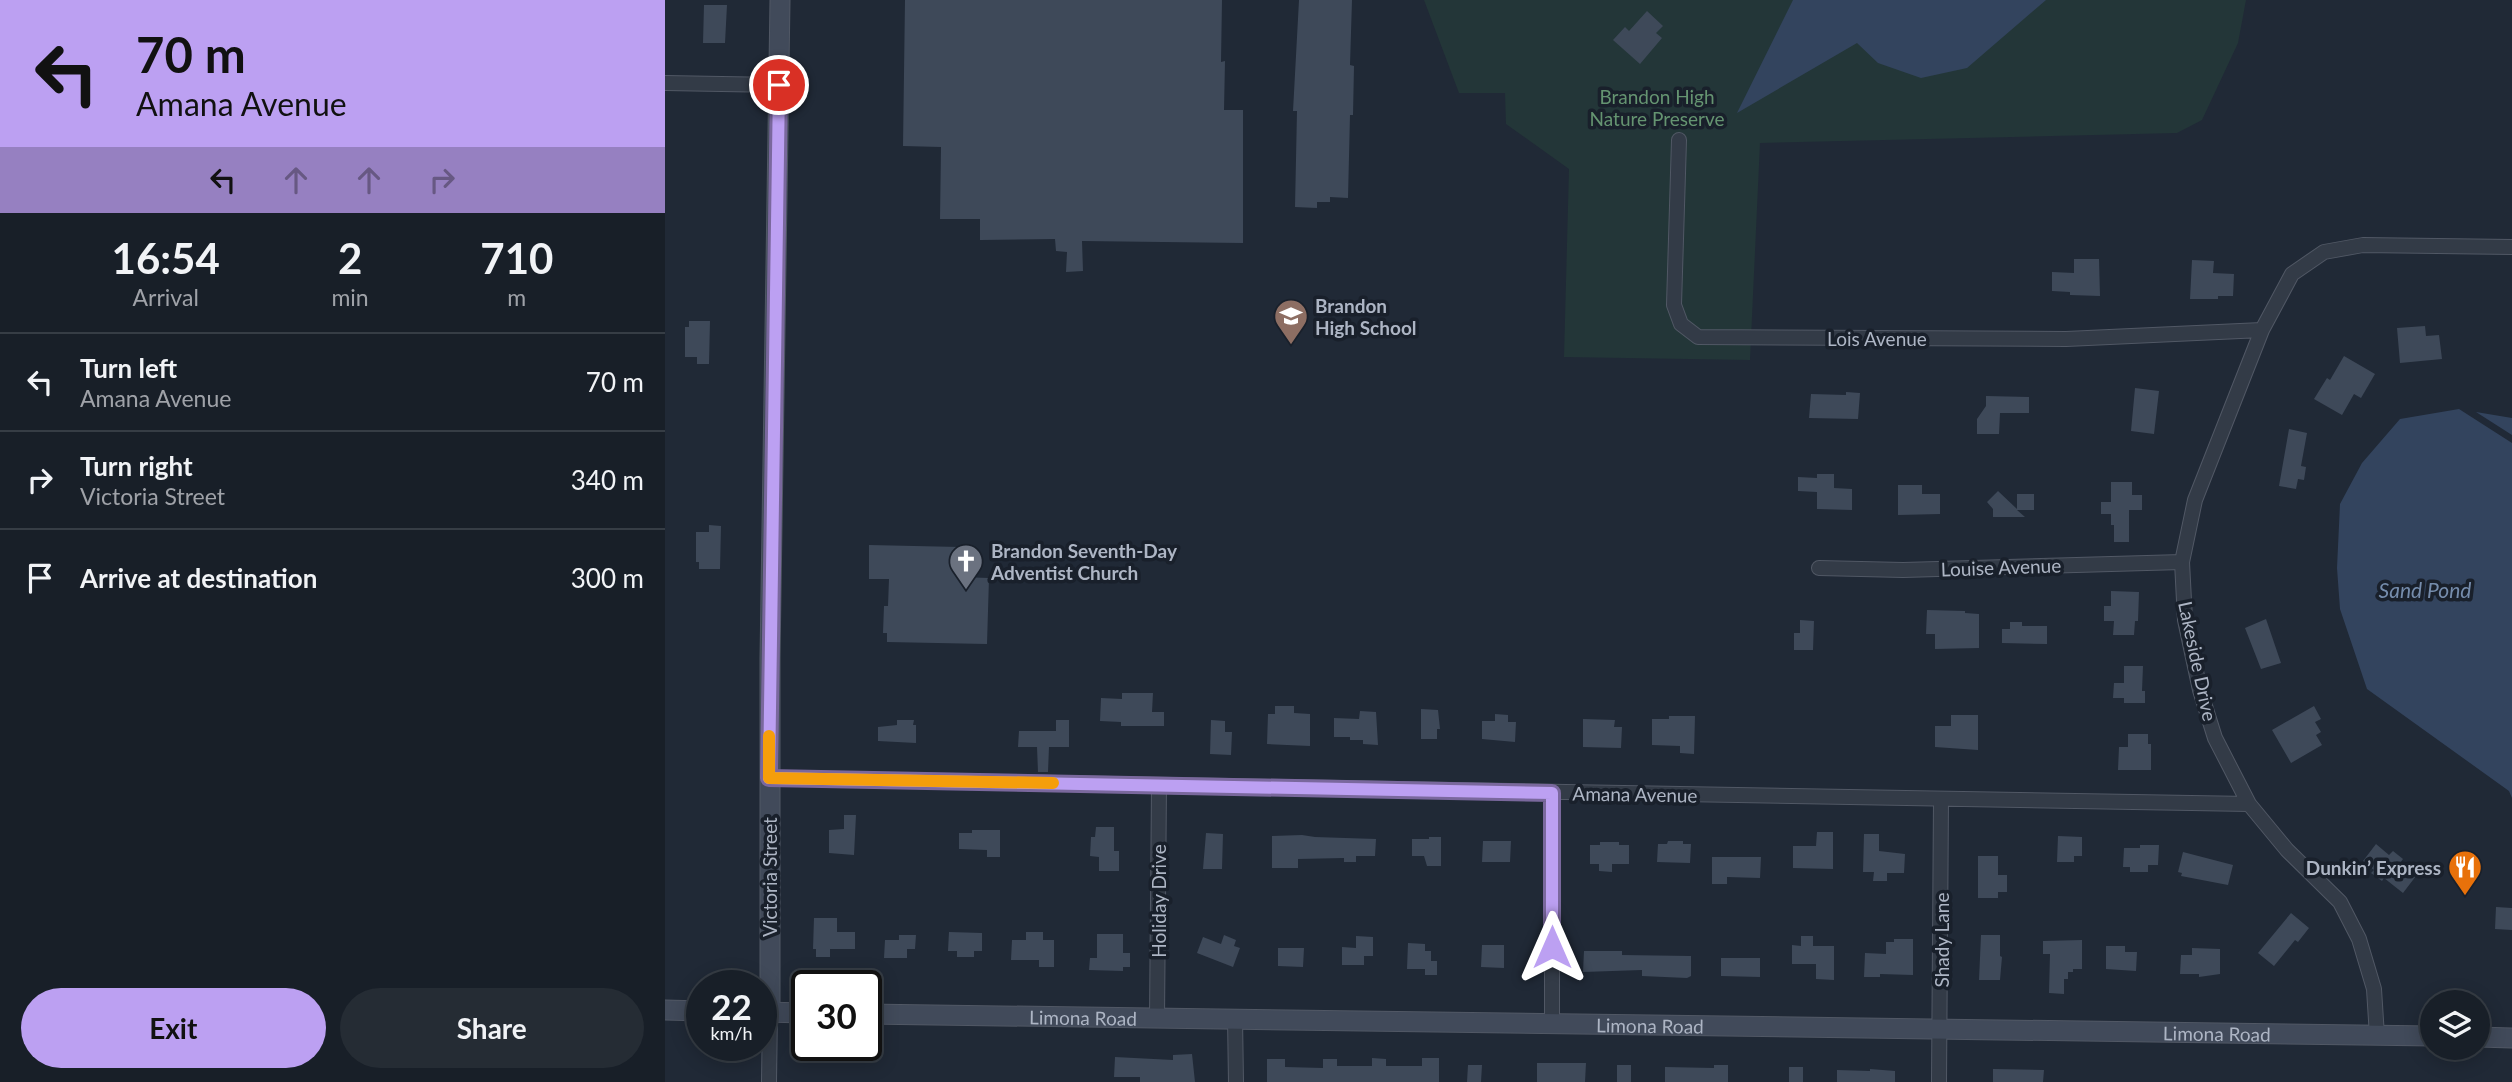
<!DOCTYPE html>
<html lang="en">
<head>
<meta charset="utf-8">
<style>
  :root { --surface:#181f28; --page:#252c34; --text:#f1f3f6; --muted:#9fa2a8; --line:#363d45; --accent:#bca0f2 }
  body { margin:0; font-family:Lato,sans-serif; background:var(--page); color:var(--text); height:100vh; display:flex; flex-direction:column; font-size:26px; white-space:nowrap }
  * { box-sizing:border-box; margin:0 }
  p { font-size:23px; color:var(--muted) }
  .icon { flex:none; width:38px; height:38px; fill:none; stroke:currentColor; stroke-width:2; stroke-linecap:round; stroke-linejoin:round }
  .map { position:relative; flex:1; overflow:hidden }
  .side { display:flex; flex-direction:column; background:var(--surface); width:665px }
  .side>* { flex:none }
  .banner { background:#bca0f2; color:#111; overflow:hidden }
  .fabs { position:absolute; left:1755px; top:990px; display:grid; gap:14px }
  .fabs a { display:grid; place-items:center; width:70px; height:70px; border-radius:50%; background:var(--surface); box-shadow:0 4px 18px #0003,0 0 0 2px var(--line); font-size:35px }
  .speed { position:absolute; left:21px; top:970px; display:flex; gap:14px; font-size:35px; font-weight:700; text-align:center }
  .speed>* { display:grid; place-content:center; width:91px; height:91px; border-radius:50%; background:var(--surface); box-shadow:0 4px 18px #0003,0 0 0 2px var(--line); line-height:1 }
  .speed small { font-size:18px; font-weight:400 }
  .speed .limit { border:4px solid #111; border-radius:10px; background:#fff; color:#111 }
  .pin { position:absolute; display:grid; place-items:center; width:60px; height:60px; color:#fff; margin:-30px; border:4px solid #fff; border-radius:50%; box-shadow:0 2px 7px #0007 }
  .me { position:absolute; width:77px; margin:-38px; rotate:0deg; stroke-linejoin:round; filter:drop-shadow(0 0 5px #0008) }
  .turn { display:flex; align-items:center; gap:24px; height:147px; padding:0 21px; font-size:32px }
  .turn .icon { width:91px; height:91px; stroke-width:2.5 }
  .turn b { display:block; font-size:49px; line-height:60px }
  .lanes { display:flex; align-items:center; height:66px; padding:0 21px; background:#0003; justify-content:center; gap:35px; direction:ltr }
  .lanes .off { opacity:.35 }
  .eta { display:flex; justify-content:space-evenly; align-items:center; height:119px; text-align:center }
  .eta b { font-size:42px; font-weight:700; line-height:49px }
  .button { display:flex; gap:14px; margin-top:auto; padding:14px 21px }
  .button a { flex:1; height:80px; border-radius:42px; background:var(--accent); color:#111; font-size:28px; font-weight:700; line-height:80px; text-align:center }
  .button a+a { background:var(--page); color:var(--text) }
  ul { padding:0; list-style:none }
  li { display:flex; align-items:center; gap:21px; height:98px; padding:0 21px; border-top:2px solid var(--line) }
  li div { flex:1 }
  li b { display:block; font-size:26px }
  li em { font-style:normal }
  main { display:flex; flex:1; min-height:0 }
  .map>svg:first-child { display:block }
  .green { fill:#233638 }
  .water { fill:#33445e }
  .building { fill:#3e4959 }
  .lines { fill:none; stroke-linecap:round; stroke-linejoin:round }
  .street-casing { stroke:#515865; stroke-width:16 }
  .secondary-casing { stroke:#515865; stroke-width:21 }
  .street { stroke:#333b47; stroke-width:14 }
  .secondary { stroke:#414a5a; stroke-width:19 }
  .route-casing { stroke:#7a689d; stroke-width:18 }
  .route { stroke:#bca0f2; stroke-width:12 }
  .slow { stroke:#f59e0b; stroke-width:12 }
  .labels { text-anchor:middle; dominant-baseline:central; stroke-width:7; stroke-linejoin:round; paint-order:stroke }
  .park-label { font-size:19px; fill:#659471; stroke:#19202b }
  .poi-label { font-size:19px; font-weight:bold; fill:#adb5c4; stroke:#19202b; text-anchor:start }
  .street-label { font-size:19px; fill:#adb5c4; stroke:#19202b }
  .water-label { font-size:21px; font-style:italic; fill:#758cac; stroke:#19202b }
</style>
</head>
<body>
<main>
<section class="side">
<div class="banner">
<div class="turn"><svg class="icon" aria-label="left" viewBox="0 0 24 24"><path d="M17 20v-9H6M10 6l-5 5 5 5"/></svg><div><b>70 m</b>Amana Avenue</div></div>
<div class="lanes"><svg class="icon" aria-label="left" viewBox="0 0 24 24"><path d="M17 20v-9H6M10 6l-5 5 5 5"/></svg><svg class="icon off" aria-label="ahead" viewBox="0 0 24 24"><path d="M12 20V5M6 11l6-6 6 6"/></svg><svg class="icon off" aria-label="ahead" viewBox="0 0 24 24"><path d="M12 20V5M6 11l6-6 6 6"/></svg><svg class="icon off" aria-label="right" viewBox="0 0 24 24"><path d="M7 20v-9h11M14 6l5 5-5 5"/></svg></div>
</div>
<div class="eta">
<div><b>16:54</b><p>Arrival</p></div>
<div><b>2</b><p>min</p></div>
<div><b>710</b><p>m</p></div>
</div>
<ul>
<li><svg class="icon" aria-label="left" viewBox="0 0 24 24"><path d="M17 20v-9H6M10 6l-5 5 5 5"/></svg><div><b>Turn left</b><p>Amana Avenue</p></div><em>70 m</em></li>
<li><svg class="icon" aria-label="right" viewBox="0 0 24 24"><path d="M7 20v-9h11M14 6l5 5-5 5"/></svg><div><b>Turn right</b><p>Victoria Street</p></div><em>340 m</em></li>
<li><svg class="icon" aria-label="arrive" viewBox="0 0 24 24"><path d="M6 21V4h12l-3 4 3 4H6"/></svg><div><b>Arrive at destination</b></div><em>300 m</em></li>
</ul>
<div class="button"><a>Exit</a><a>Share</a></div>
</section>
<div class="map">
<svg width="1847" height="1082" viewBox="0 0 1847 1082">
  <rect width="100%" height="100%" fill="#202936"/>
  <path class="green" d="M759 0H1581L1573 43 1537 120 1512 133 1095 143 1085 360 899 357 904 169 841 124 840 93H794Z"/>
  <path class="water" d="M1128 0H1381L1302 68 1256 78 1213 63 1192 43 1072 113Z
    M1794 409 1847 443V798L1844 791 1702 689 1675 609 1672 568 1675 504 1697 463 1735 419Z
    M1811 412 1847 418V435Z"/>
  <path class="building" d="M240 0H557L556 62 560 61 559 110H578V243L417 241 418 271 401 272 402 252 391 251 390 239 315 240V219H275L276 147 238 146Z
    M634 0H687L685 65 689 66 688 115H685L683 198 665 197V202H652V208L630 207 632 111H628Z
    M39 5H62L60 43H38Z
    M982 11 998 26 991 33 997 38 975 64 948 40 960 27 964 31Z
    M1409 259H1434L1435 296 1405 295V292L1387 291V272L1409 273Z
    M1527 260 1549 261 1548 273 1569 274 1568 296H1553V299H1525Z
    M24 321H45L44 364H32V357H20V327H24Z
    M1760 326 1761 336 1774 335 1777 359 1735 363 1732 328Z
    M1679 356 1710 374 1696 398 1689 394 1677 415 1649 399 1662 378 1665 380Z
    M1470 388 1494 391 1489 434 1466 431Z
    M1181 392 1195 393 1193 419 1144 418 1146 394 1181 395Z
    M1321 396 1364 397V413H1335L1334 434H1312V419L1321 406Z
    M1624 429 1642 433 1636 466 1641 467 1639 480 1633 479 1631 489 1614 486Z
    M1152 474H1169V488L1187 489V510L1152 509V492L1133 491V477L1152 478Z
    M1446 482H1467V495H1477V510H1464V542H1449V525H1446V514H1436V502H1446Z
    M1233 485H1257V494H1275V514L1233 515Z
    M1333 491 1352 509V494H1369V510H1352L1360 517H1328V509L1322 502Z
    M44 525 56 526 55 569H34V562H31V532H44Z
    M204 545 295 547 294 577 324 578 322 644 222 642V633H218L219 606H223L224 579H204Z
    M1446 591 1474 592 1473 621H1470L1469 635H1448L1449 621H1439V606H1446Z
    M1262 610 1300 611V613L1314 614V648L1270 649V634H1261Z
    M1601 619 1616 663 1596 669 1580 628Z
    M1135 620 1149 621 1148 650H1129V633H1135Z
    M1345 622H1357V626H1382V644L1337 643V629H1345Z
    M1459 666H1478L1477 691H1480V703H1459V698H1448L1449 683H1459Z
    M457 693H488L487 712H499V726H456V722L435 721 436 698 457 699Z
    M610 706H629V713L645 714V746L602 744 603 714H610Z
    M1649 706 1656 719 1650 722 1656 732 1651 735 1657 745 1626 763 1607 730Z
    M756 709 773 710 775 729H772V739H756Z
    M695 711 711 712 713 745 698 744V740H685V737H669V718L694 719Z
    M830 714 843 715V722H851L850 742 817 739V721H830Z
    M1286 715H1313V750L1270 747V726H1286Z
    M1004 716H1030L1029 754 1015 753V746L987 745V719H1004Z
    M918 719 950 720 949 727H957L956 748 918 747Z
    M232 720H249L248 725H251V743L213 741V727L232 725Z
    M391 720H404V747H384L383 772H373L372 747H353L354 731H391Z
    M546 720 560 721V732H567L566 755 545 754Z
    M1463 734H1483V744H1486V770H1453L1454 747H1463Z
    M179 815H191L189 855 164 853V830L179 829Z
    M431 827H449V851H454V871H434V857L425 856 426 837H430Z
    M307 830H335V857H322V850L294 849V833H307Z
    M1152 832H1168V869L1128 868V846H1151Z
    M541 833 558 834 557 869H538Z
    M1199 834H1214V851L1240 854 1239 873H1222V881H1208L1209 872H1198Z
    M637 835 650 837 711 839 710 856H691V862H679V858L633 859V868H607V836Z
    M1393 836 1417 837V856H1409V862H1392Z
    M764 837H776V866H762L759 856H747V839H764Z
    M818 841H846L845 862H817Z
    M1003 841H1018V844H1026L1025 863 992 862 993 844H1002Z
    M935 842H954V845H964V864H947V872L934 871V864H925V845H935Z
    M1711 844 1724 855 1728 851 1738 859 1735 863 1751 876 1738 893 1719 878 1717 881 1706 873 1709 870 1698 861Z
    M1475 845H1494L1493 865H1483V872H1465V867H1458L1459 848H1475Z
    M1518 852 1568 865 1563 885 1516 876 1517 873 1513 872Z
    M1313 856H1333V875H1342V892H1333V898H1313Z
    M1047 857H1096L1095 878 1062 877V884H1047Z
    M1831 907 1847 908V930L1830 929Z
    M1626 913 1644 928 1633 942 1630 940 1609 966 1593 953Z
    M149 918H172V932H190V949H165V957H151V949H148Z
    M284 932 317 933V951H309V957H292V951H283Z
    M361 932H378V940H389V967H374V960H346L347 940H361Z
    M432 934H458V953H465V967H458V971L424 970 425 958H432Z
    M234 935H251L250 949H242V958H219L220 940H234Z
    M559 935 571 940 569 946 575 948 568 967 532 953 538 937 556 944Z
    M1316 935H1335V956L1337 957 1335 980H1314Z
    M691 936 708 937V956H699V965H677V947L691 948Z
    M1136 936H1148V946H1169V980L1151 979V964H1127V945L1136 946Z
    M1229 939H1248V975L1215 974V977H1199L1200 953 1221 954V942H1229Z
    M1417 940V969H1408V972H1403V979H1399V994L1384 993 1385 954H1378V941Z
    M743 943 760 944V951H766V961H772V975H760V969H742Z
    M817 945H839V968L816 967Z
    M1441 946H1460V952H1472L1471 971 1441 969Z
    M613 948H639L638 967 613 966Z
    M1527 948 1555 949V974L1534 977V974H1515L1516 955H1527Z
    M919 951H957V955L1026 956V976L1022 978 977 976V970L918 972Z
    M1056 958H1095V977L1056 976Z
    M527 1054 530 1082H475V1077H449L450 1057 508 1060V1055Z
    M707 1058 721 1059V1066H757V1058H774V1082H602V1059H620V1067L658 1068V1059H672V1066H707Z
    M872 1063H921L920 1082H872Z
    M803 1065H817L816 1082H802Z
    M952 1065H966V1082H952Z
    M1049 1065H1063V1082H1000V1067L1049 1068Z
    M1124 1067H1138V1082H1124Z
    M1205 1069 1230 1071V1082H1172V1070L1205 1071Z
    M1328 1069 1379 1070 1378 1082H1328Z"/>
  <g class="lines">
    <g class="street-casing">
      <path id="street" d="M0 83 114 85
        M1014 140 1009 305 1016 324 1033 337 1401 339 1597 330
        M1154 568 1238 570 1517 562
        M104 778 1584 804
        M887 793V1024
        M492 1018 494 785
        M570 1018 571 1082
        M1712 1036 1709 989 1694 939 1675 902 1622 850 1584 804 1550 738 1535 690 1520 620 1517 562 1530 500 1597 330 1627 274 1659 252 1698 245 1847 247
        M104 1082 105 1012
        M1274 1082 1276 799"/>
    </g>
    <g class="secondary-casing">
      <g id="secondary">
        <path d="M0 1010 37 1011"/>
        <path d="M96 1012 142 1013"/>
        <path d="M105 1012V658L115 0"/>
        <path id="s1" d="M201 1014 1768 1036"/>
        <path d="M1813 1037 1847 1038"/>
      </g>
    </g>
    <use href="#street" class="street"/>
    <use href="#secondary" class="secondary"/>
  </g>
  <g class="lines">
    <g class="route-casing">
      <path id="route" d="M114 85 104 778 887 793V947"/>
    </g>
    <use href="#route" class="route"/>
    <path class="slow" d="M104 736V778L388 783"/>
  </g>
  <defs>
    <g id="school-pin" transform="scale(1.75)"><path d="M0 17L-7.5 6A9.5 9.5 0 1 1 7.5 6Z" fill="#8d6e63" stroke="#19202b"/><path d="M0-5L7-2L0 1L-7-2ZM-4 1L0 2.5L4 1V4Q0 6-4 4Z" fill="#fff"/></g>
    <g id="church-pin" transform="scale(1.75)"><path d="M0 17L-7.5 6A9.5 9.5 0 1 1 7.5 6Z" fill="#6b7280" stroke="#19202b"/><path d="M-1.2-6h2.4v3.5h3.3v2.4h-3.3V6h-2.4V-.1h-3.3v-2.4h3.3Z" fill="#fff"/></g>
    <g id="restaurant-pin" transform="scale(1.75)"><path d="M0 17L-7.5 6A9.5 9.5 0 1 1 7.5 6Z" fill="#e8710a" stroke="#19202b"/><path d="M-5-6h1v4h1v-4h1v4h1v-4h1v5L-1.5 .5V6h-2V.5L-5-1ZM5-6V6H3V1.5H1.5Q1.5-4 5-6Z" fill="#fff"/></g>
  </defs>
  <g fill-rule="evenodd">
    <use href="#school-pin" x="626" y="316"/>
    <use href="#church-pin" x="301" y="561"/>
    <use href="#restaurant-pin" x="1800" y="867"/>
  </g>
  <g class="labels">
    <g class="park-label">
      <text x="992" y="96">Brandon High<tspan x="992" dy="22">Nature Preserve</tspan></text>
    </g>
    <g class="poi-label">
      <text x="650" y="305">Brandon<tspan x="650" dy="22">High School</tspan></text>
      <text x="326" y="550">Brandon Seventh-Day<tspan x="326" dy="22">Adventist Church</tspan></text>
      <text x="1776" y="867" text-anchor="end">Dunkin’ Express</text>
    </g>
    <g class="street-label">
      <text x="1212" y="338">Lois Avenue</text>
      <text transform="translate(1336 567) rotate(-2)">Louise Avenue</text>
      <text transform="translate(1533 661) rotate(78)">Lakeside Drive</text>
      <text transform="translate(970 794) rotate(1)">Amana Avenue</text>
      <text transform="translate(104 877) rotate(-90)">Victoria Street</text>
      <text transform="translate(493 901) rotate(-90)">Holiday Drive</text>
      <text transform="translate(1276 940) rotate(-90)">Shady Lane</text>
      <text stroke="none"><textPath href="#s1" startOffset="217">Limona Road</textPath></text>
      <text stroke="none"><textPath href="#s1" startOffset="784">Limona Road</textPath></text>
      <text stroke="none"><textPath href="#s1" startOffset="1351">Limona Road</textPath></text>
    </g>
    <g class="water-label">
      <text x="1760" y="589">Sand Pond</text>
    </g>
  </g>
</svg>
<div class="fabs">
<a><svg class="icon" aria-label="layers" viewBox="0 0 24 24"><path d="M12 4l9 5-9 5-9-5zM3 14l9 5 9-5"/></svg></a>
</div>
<div class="speed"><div>22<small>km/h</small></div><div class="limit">30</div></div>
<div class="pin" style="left:114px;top:85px;background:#d93025"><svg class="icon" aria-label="arrive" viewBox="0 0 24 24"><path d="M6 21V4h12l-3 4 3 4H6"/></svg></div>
<svg class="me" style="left:887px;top:947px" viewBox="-20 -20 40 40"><path d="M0-17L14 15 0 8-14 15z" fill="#bca0f2" stroke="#fff" stroke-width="4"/></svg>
</div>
</main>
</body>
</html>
